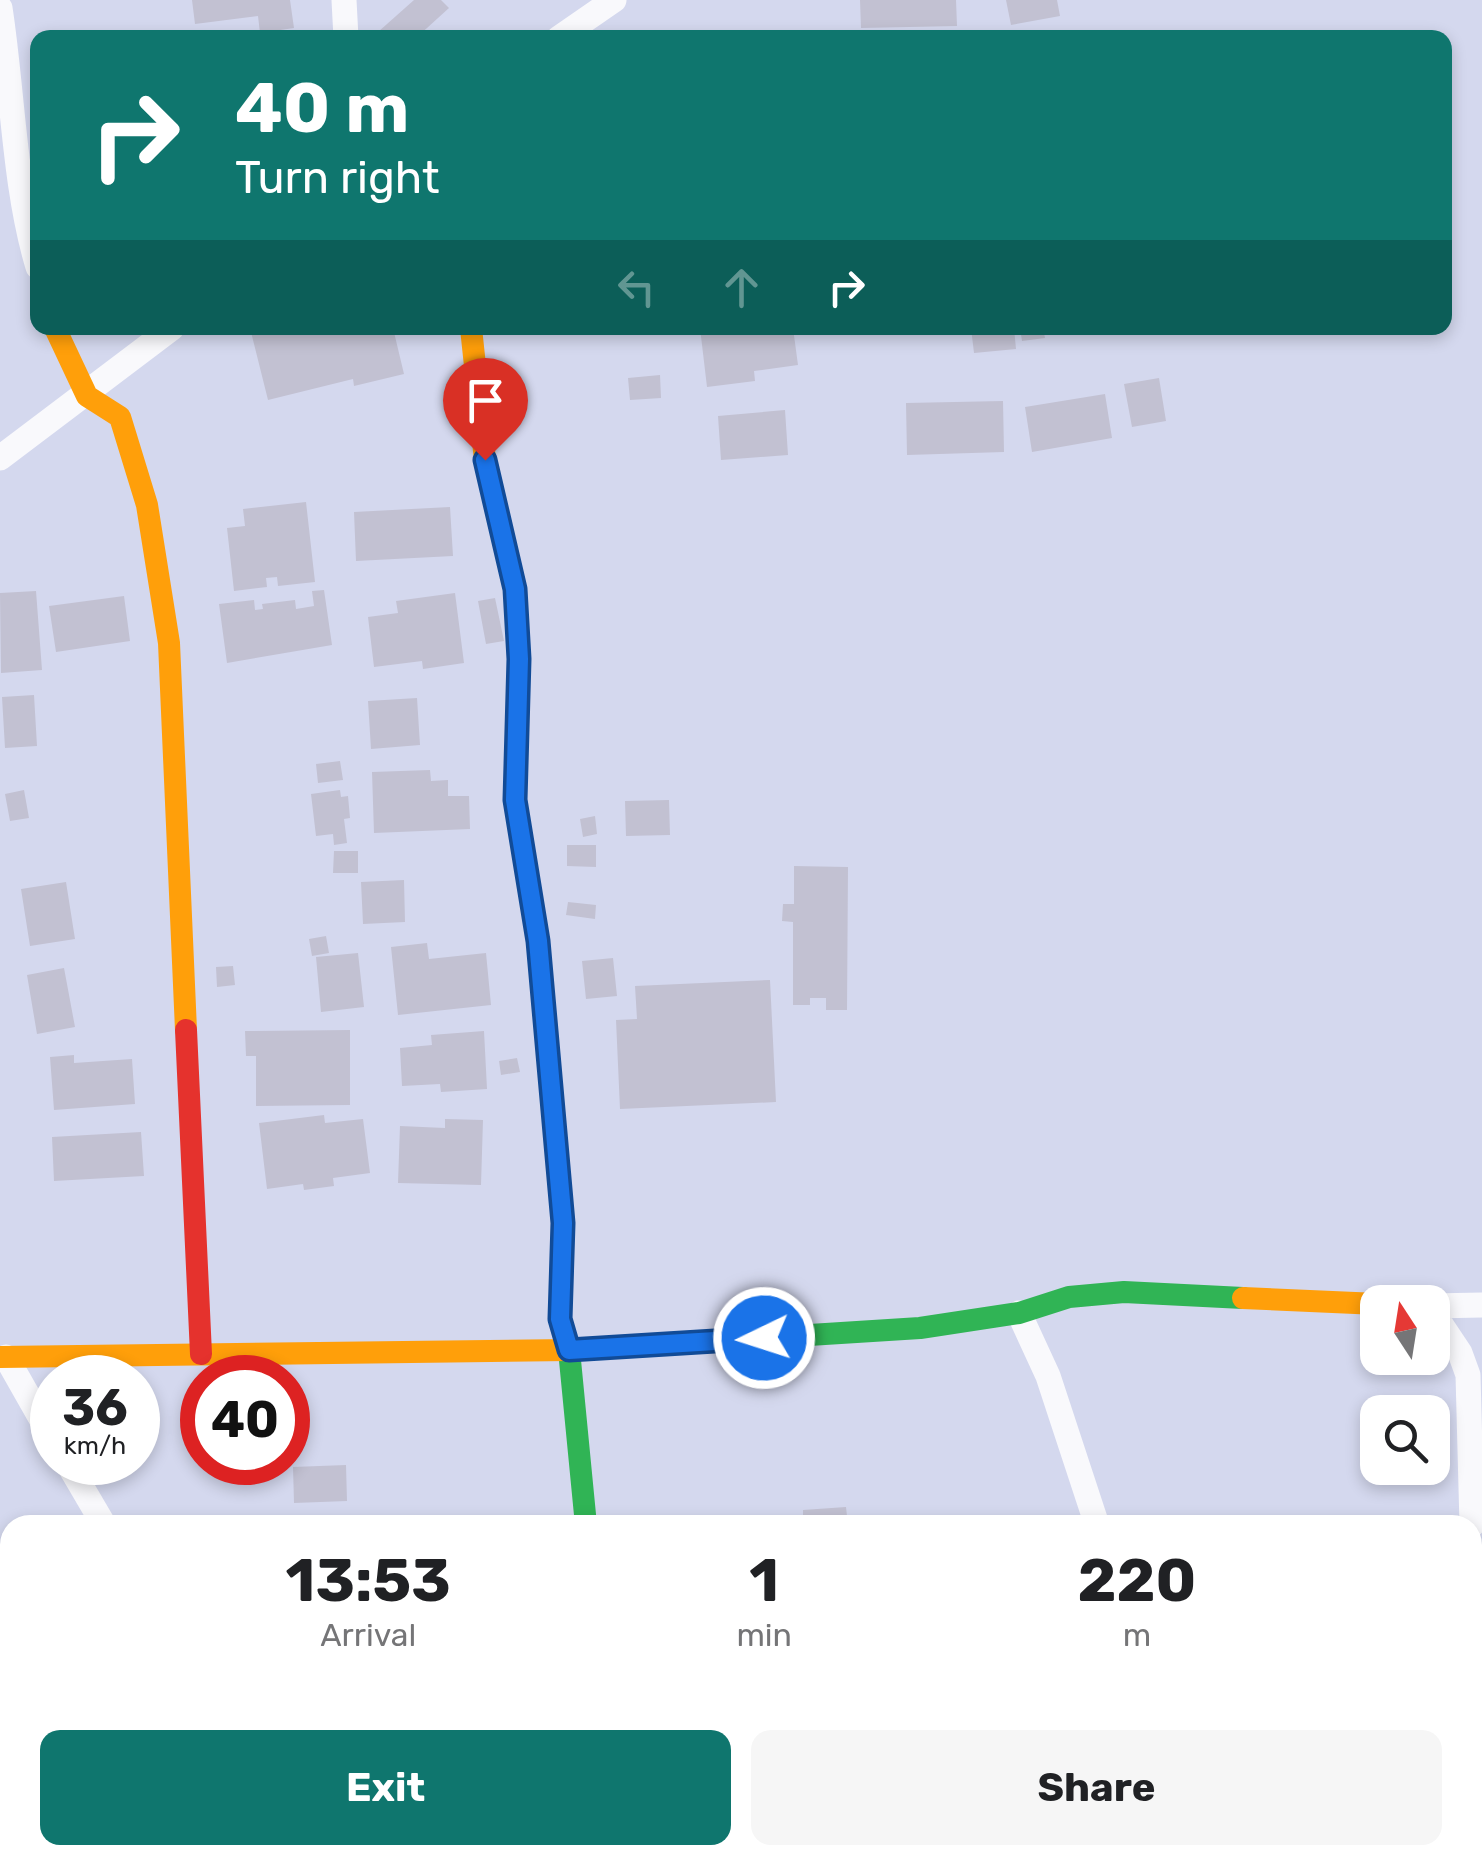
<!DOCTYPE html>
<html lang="en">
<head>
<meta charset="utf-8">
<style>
  :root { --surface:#fff; --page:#f6f6f6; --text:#202124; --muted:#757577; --accent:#0f766e }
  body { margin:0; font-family:Rubik,sans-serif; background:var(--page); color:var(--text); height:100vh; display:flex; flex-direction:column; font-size:38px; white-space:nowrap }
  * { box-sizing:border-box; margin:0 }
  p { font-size:32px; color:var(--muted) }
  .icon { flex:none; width:55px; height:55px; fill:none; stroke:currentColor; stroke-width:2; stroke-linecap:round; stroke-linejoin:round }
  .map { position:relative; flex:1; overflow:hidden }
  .sheet { position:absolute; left:0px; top:1515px; width:1482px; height:350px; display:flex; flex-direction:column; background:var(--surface); border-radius:30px 30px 0 0; box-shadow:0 5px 15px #0003 }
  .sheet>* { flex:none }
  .guide { position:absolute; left:30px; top:30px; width:1422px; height:305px; border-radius:20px; box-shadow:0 5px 15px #0003; background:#0f766e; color:#fff; overflow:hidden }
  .needle { width:65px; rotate:348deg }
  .buttons { position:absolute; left:1360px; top:1285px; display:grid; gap:20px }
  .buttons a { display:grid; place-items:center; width:90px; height:90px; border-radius:20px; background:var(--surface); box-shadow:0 5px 15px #0003; font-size:50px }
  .speed { position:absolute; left:30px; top:1355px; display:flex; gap:20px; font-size:50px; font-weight:700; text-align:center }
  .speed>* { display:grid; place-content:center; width:130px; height:130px; border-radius:50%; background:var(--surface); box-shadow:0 5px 15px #0003; line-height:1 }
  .speed small { font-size:25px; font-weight:400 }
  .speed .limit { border:15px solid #d22; background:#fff; color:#111 }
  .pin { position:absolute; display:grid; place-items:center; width:85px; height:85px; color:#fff; margin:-102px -42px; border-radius:50% 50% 50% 0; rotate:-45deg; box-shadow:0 0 10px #0007 }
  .pin .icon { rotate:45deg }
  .me { position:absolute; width:110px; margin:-55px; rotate:266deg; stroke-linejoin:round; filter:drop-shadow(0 0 8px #0008) }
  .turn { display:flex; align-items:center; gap:35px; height:210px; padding:0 40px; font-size:45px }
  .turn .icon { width:130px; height:130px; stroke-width:2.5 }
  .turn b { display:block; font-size:70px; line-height:85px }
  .lanes { display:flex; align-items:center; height:95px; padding:0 40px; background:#0003; justify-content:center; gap:50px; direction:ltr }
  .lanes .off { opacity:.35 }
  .eta { display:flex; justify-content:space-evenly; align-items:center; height:170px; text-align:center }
  .eta b { font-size:60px; font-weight:700; line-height:70px }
  .button { display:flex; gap:20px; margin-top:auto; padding:20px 40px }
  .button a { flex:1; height:115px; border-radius:20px; background:var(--accent); color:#fff; font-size:40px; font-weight:700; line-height:115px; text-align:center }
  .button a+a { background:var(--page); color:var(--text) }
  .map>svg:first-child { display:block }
  .building { fill:#c2c1d2 }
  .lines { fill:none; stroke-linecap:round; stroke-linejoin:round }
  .street { stroke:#f9f9fc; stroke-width:25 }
  .fast { stroke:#30b455; stroke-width:22 }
  .slow { stroke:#ff9f0a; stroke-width:22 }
  .jam { stroke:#e5322d; stroke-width:22 }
  .route-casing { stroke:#114b97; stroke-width:25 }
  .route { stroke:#1a73e8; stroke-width:18 }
</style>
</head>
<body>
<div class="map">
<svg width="1482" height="1865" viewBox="0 0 1482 1865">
  <rect width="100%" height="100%" fill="#d4d8ee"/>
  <path class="building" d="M192 0H290L294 28 260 33 258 16 195 24Z
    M414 0H441L449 8 416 38H383L378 32Z
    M860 0H956L957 26 861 28Z
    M1006 0H1057L1060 16 1011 25Z
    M250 328H393L404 374 354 386 353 379 268 400Z
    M700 328H793L798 365 754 371 755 381 707 387Z
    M971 328H1014L1016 349 974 353Z
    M1020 328H1043L1045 338 1022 341Z
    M660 375 661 398 630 400 628 378Z
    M1159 378 1166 421 1132 427 1124 384Z
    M1105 394 1112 438 1032 452 1025 407Z
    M1003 401 1004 452 907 455 906 403Z
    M785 410 788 455 721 460 718 416Z
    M306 502 315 582 278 586 277 577 266 578 267 587 234 591 227 528 245 526 243 509Z
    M450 507 453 556 356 561 354 512Z
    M324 590 332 645 227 663 219 604 254 600 255 610 263 609 262 604 295 600 296 609 314 606 312 591Z
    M36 591 42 670 1 673 0 593Z
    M455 593 464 663 423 669 422 661 374 667 368 617 398 613 396 601Z
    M124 596 130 641 56 652 49 606Z
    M495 598 504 641 486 644 478 601Z
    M34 695 37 746 5 748 2 697Z
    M417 698 420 745 371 749 368 701Z
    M340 761 343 780 318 783 316 764Z
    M430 770 431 781 448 780V796H469L470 829 374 833 372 772Z
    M24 790 29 818 10 821 5 794Z
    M340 790 341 797 348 796 350 818 344 819 347 843 334 845 333 834 316 836 311 794Z
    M669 800 670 835 626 836 625 801Z
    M595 816 597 834 583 837 580 819Z
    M567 845H596V867L567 866Z
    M334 851H358V873H333Z
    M794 866 848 867 847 1010H826V998H810V1005H793V922L782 921 783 904H794Z
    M404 880 405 922 363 924 361 882Z
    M66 882 75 939 30 946 21 889Z
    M568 902 596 905 595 919 566 915Z
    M326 936 329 953 312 956 309 939Z
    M427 943 429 959 486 953 491 1005 398 1015 391 947Z
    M358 953 364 1007 321 1012 316 957Z
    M613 958 617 996 586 999 582 961Z
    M233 966 235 985 217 987 216 967Z
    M64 968 75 1027 37 1034 27 975Z
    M770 980 776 1102 620 1109 616 1020 637 1019 635 986Z
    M350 1030V1105L256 1106V1056H246L245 1031Z
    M484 1031 487 1089 441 1092 440 1084 402 1086 400 1048 432 1045 431 1035Z
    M74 1055V1063L132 1059 135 1104 54 1110 50 1057Z
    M517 1058 520 1072 501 1075 499 1061Z
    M324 1115 325 1123 363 1119 370 1173 333 1178 334 1186 304 1190 303 1184 267 1189 259 1123Z
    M445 1119 483 1120 481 1185 398 1183 400 1126 445 1128Z
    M141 1132 144 1176 54 1181 52 1137Z
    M346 1465 347 1501 294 1503 293 1467Z
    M846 1507 848 1525H803V1510Z
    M1 1592H10V1655H0Z
    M10 1827V1855H86L87 1865H0V1828Z
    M212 1855H266L267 1865H214Z
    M760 1855H851V1859H843V1865H781L760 1862Z"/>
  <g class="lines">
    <path class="street" d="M344 0 346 38
      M0 8C13 93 14 187 38 267
      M559 38 614 0
      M0 458 172 328
      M1432 1306 1482 1305
      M1432 1311 1460 1353 1468 1375 1472 1525
      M1019 1313 1048 1376 1097 1525
      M6 1357 52 1438
      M67 1462 104 1525
      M140 1855 141 1865
      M616 1855V1865
      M1454 1855 1457 1865
      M1126 1865 1127 1855"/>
    <path class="fast" d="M546 1033 563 1223 560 1319 569 1350 586 1525
      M637 1346 920 1328 1019 1313 1069 1297 1124 1292 1243 1298"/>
    <path class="slow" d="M55 328 87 396 120 417 147 505 169 643 186 1030
      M471 328 485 460 515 589 519 659 515 800 538 941 546 1033
      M1243 1298 1378 1304
      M0 1357 569 1350 637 1346"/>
    <path class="jam" d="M186 1030 201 1354"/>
  </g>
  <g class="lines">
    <g class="route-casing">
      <path id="route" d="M485 460 515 589 519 659 515 800 538 941 563 1223 560 1319 569 1350 764 1338"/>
    </g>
    <use href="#route" class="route"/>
  </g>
</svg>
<div class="buttons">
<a><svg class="needle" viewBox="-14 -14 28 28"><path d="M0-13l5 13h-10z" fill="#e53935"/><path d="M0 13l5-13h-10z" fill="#757577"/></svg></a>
<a><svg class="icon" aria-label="search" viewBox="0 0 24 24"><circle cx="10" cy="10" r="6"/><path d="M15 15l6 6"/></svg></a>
</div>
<div class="speed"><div>36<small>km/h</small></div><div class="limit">40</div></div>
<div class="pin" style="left:485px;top:460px;background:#d93025"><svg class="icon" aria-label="arrive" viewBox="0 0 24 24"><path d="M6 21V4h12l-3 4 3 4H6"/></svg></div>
<svg class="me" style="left:764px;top:1338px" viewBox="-20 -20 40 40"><circle r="17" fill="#1a73e8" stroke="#fff" stroke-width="3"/><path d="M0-11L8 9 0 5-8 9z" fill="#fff"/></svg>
<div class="guide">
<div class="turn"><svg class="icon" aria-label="right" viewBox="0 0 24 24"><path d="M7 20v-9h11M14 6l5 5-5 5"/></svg><div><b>40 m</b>Turn right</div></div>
<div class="lanes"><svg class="icon off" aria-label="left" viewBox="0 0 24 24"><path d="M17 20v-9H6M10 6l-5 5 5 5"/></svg><svg class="icon off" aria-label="ahead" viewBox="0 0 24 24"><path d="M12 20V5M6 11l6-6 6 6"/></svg><svg class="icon" aria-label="right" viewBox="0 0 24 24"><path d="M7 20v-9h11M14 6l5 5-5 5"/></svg></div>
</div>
<section class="sheet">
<div class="eta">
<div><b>13:53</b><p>Arrival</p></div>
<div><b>1</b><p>min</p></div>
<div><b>220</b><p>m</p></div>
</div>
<div class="button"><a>Exit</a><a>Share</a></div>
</section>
</div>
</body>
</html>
